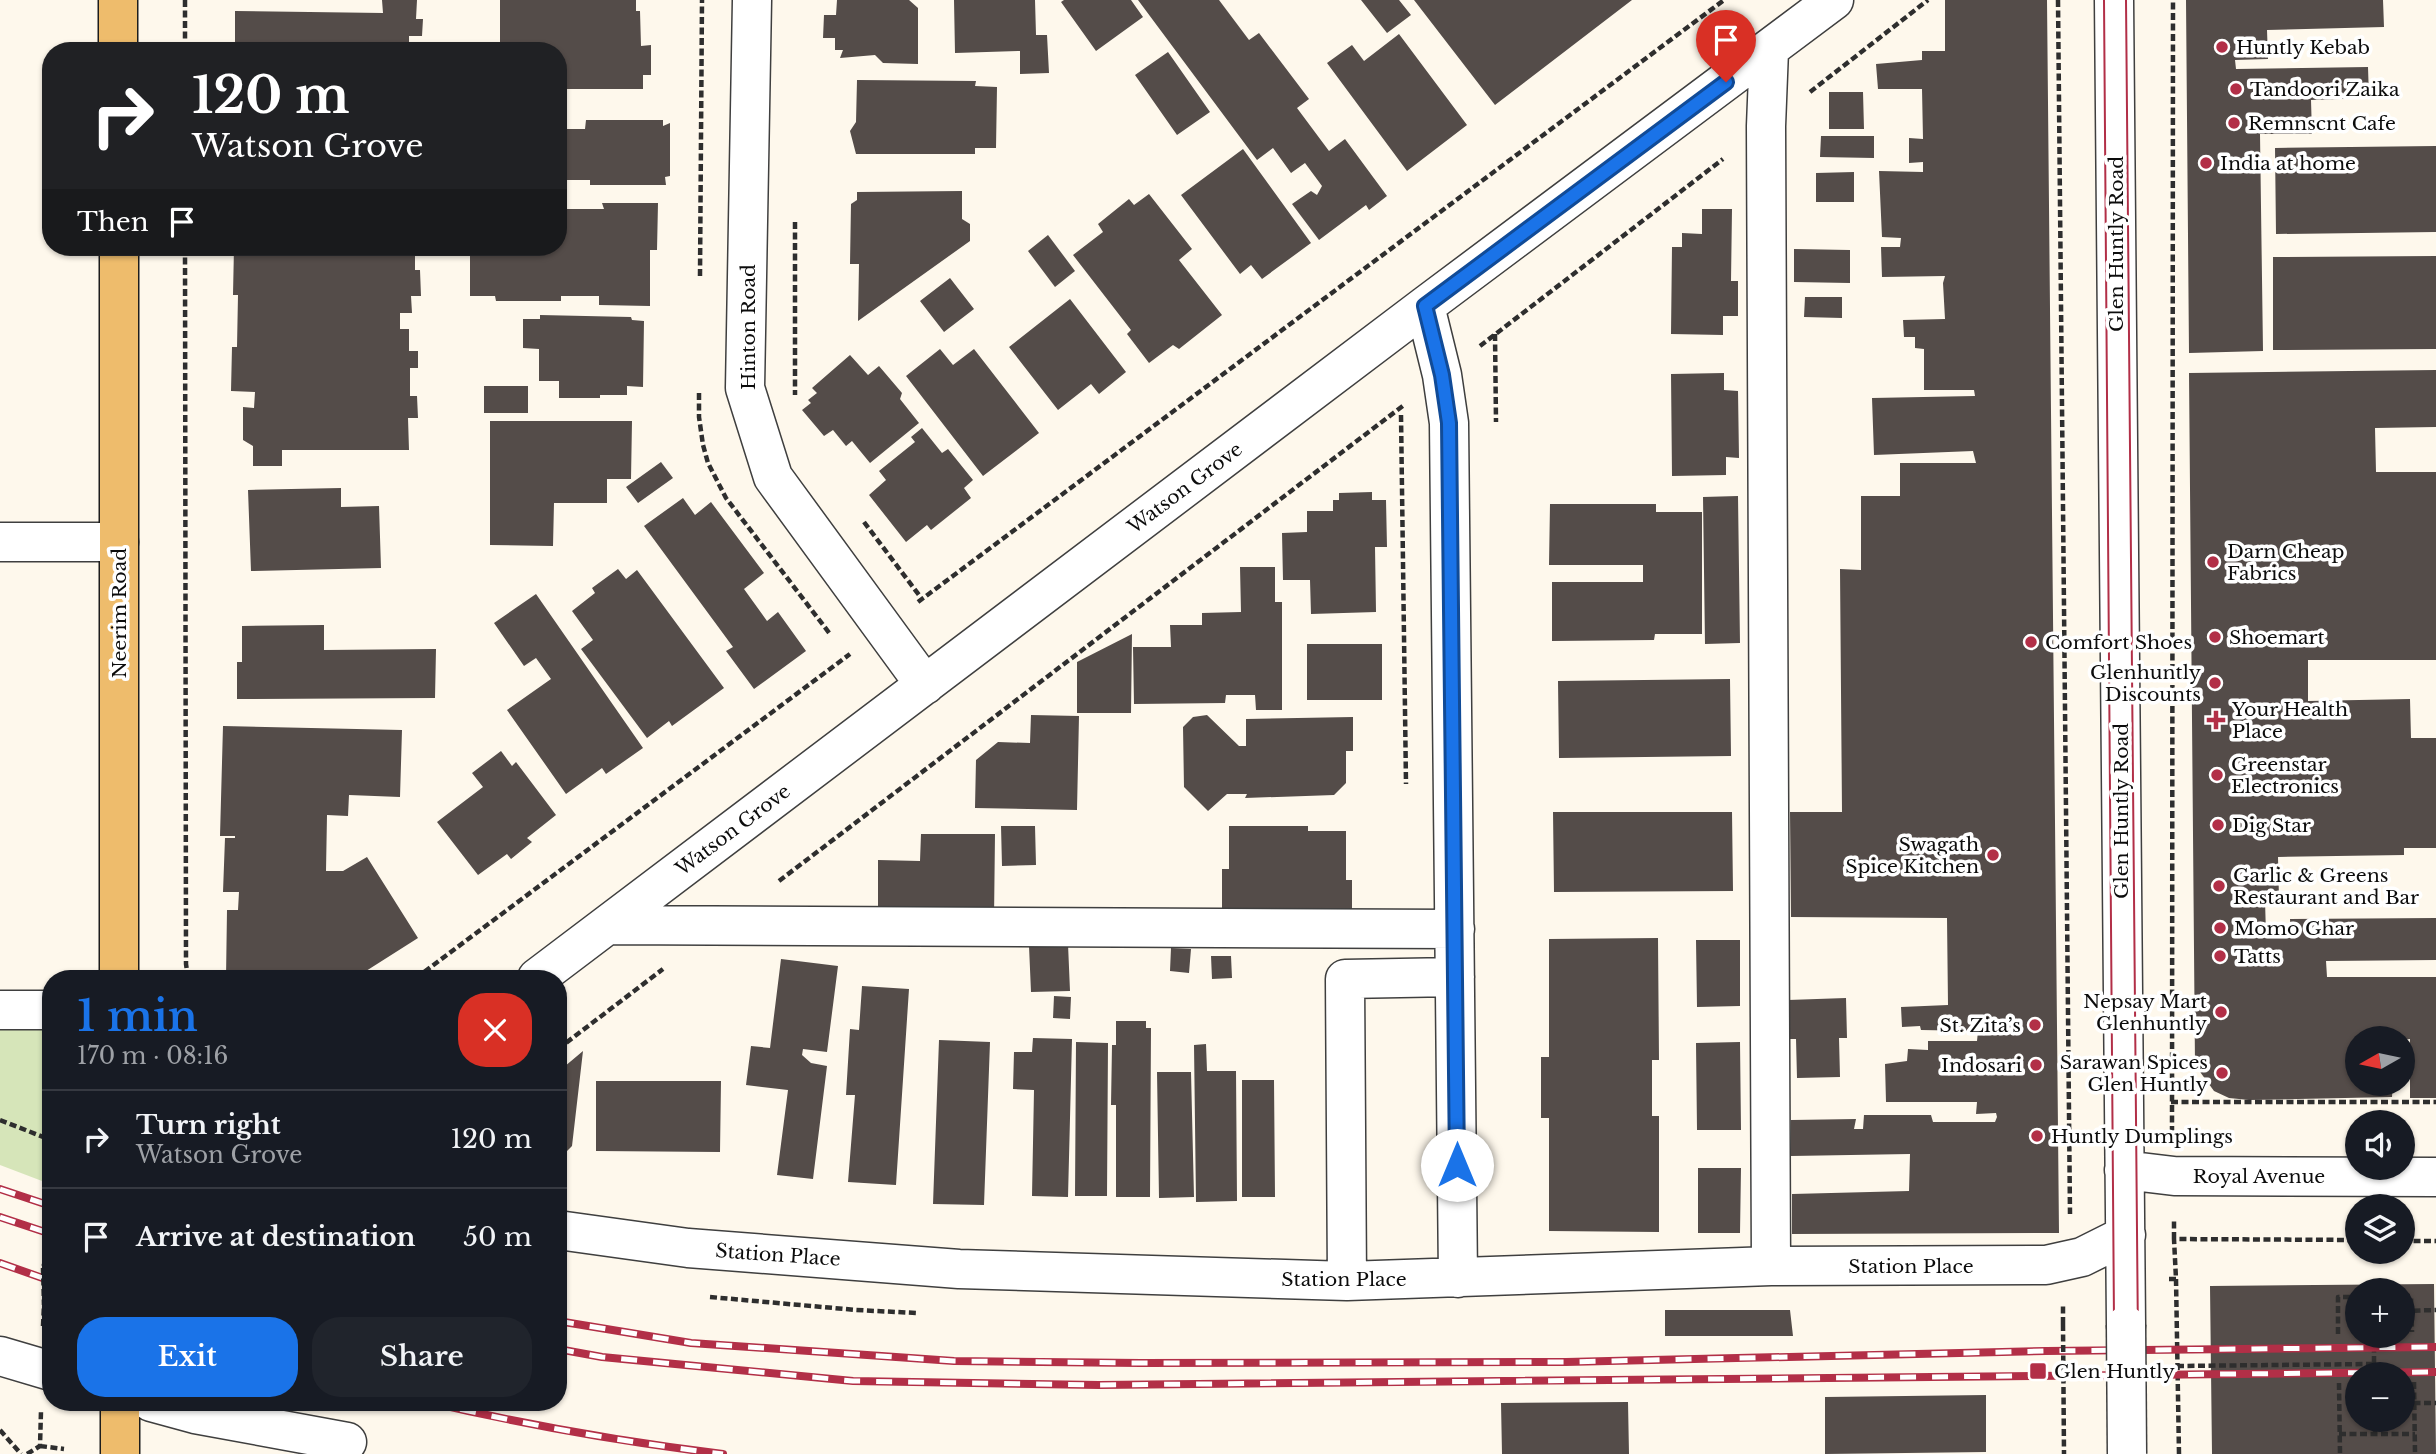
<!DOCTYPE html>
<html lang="en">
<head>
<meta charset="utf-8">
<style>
  :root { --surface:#171b24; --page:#20242c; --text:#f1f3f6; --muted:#9ea1a6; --line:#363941; --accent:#1a73e8 }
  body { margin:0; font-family:"Libre Baskerville",serif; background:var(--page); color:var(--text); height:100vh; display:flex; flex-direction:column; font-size:26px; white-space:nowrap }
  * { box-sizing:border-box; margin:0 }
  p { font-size:23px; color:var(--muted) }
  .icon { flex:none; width:38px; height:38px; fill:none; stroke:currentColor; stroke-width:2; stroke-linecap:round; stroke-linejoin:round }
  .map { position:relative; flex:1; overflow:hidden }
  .sheet { position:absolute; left:42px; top:970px; width:525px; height:441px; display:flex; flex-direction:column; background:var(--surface); border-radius:28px; box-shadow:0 2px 5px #0004 }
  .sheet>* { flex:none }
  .hud { position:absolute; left:42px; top:42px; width:525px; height:214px; border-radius:28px; box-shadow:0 2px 5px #0004; background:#202124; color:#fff; overflow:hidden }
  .needle { width:46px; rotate:261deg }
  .buttons { position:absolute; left:2345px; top:1026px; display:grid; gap:14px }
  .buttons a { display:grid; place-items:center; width:70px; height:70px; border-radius:50%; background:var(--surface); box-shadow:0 2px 5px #0004; font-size:35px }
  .pin { position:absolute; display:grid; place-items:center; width:60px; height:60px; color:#fff; margin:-72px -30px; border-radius:50% 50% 50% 0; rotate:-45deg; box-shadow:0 0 7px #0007 }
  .pin .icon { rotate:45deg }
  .me { position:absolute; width:77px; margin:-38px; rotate:0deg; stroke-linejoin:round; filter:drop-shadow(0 0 5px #0008) }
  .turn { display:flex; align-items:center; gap:24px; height:147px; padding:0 35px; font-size:32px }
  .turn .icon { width:91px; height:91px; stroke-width:2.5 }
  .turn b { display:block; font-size:49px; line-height:60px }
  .then { display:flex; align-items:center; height:66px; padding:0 35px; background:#0003; gap:14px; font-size:26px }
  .round { display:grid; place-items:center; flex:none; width:74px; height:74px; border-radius:28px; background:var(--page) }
  .summary { display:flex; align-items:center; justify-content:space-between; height:119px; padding:0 35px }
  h1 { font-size:42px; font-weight:600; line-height:52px; color:var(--accent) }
  .primary-button { display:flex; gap:14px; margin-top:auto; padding:14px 35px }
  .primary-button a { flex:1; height:80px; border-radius:28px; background:var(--accent); color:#fff; font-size:28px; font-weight:600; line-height:80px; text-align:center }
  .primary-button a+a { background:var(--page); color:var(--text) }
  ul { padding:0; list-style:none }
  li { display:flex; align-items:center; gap:21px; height:98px; padding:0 35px; border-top:2px solid var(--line) }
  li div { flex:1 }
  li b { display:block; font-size:26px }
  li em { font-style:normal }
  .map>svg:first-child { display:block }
  .green { fill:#d6e5b9 }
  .building { fill:#544c49; fill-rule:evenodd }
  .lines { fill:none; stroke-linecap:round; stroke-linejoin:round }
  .minor-casing { stroke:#3f3f3f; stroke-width:41 }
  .major-casing { stroke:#1d1d1d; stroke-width:41 }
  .path { stroke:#2e2e2e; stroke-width:4.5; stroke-dasharray:7 3.5; stroke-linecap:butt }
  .minor { stroke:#fff; stroke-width:38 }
  .major { stroke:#eebc6c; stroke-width:38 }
  .tram { stroke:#b22f47; stroke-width:2 }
  .rail-casing { stroke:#b22f47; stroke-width:8 }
  .rail { stroke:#fff; stroke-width:5; stroke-dasharray:16; stroke-linecap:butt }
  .minor-bridge-casing { stroke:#3f3f3f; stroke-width:41; stroke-linecap:butt }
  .path-bridge { stroke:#2e2e2e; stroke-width:4.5; stroke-dasharray:7 3.5; stroke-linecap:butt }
  .minor-bridge { stroke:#fff; stroke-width:38 }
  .route-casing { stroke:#114b97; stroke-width:18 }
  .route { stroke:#1a73e8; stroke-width:12 }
  .poi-dot { fill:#b22f47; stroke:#fff; stroke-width:2.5 }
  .labels { text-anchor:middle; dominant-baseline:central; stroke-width:7; stroke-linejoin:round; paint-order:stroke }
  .poi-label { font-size:19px; fill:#0c0c0c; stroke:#fff; text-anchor:start }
  .street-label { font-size:19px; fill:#0c0c0c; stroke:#fff }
</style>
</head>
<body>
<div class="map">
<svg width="2436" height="1454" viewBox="0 0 2436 1454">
  <rect width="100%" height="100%" fill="#fef8ec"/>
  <path class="green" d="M0 1021H49L42 1181 0 1165Z"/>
  <path class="building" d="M382 0H417L416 19H423L422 36H409V45H375V51H235V11L383 13Z
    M500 0H636V11H640L641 46 651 45V75H643V89H558V51H489V45L500 44Z
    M837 0H909L918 8V64L883 63 875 55 840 58 843 50H835V38H823L824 15H836Z
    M954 0H1035L1036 35H1047L1049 73 1020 74V51L955 53Z
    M1064 0H1131L1143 17 1096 51 1061 2Z
    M1138 0H1219L1249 40 1259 33 1309 99 1297 108 1329 151 1345 139 1387 196 1369 210 1366 205 1319 240 1292 204 1311 191 1317 195 1322 186 1305 163 1291 173 1273 148 1257 160Z
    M1361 0H1399L1411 15 1387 33Z
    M1414 0H1632L1495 105Z
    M1945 0H2047L2059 1233 1792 1234V1194L1909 1191 1910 1154 1791 1156V1120L1856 1119 1854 1129H1863L1864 1115H1931L1933 1122H1995L1997 1117 1996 1113 1976 1114 1977 1102H1886L1885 1064 1907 1061 1908 1049 1928 1050V1041H1977L1978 1031 1921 1030 1920 1026 1902 1027 1901 1007 1948 1005 1947 918 1791 917 1790 812H1842L1840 569 1861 570V496H1900V463H1976L1973 451 1874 455 1872 398 1975 396 1974 390H1924V349L1915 348V337H1904L1903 320 1945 319 1943 283 1945 276 1882 277 1881 247H1900L1901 238 1882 237 1879 171 1923 172V162L1909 163V138L1923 139 1922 89H1878L1876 64 1922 60V51H1945Z
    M2186 0H2383L2384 27 2267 30 2268 59 2235 60 2236 69 2368 67 2369 98 2311 100 2312 134H2260L2263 351 2189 353Z
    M1399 34 1467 125 1407 171 1327 63 1352 45 1364 61Z
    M1168 52 1210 112 1177 135 1135 75Z
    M857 80 976 81 975 86 997 87 996 148H975V154H856L850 131 856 122Z
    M1829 92H1863L1864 129H1829Z
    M586 120H663V126L670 123V176L665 177 666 185H590V180H563V129H585Z
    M1821 136H1874V158L1820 157Z
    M2436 146V232L2276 234 2275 148Z
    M1243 149 1311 243 1262 279 1251 265 1240 274 1181 195Z
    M1854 172V202H1816V173Z
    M962 191V219L970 224V241L858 321 859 264H850L851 204 857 200V192Z
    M1149 194 1192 249 1179 260 1222 315 1179 349 1173 345 1149 363 1127 334 1131 330 1073 255 1103 232 1098 224 1129 199 1134 205Z
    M602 203H658L657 250H650V306L599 305V296H561V301H496L495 296H470V247H558V209H604Z
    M1702 209H1732L1731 281H1738V316H1723V335L1671 334 1672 247H1682V233L1702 234Z
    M1048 235 1075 271 1055 287 1028 251Z
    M234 247H425V254H415V270H420L421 296H411L412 313H400V329H409V351H418V368H410V396H417L418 418H408L409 450H282V466H253V446L243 440V407L254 408 255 392 231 391 232 347H237L238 295H233Z
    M1794 249 1850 250V283L1794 282Z
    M2436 256V349L2273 350V257Z
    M950 278 974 309 944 332 920 301Z
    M1805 297H1842V318L1804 317Z
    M1070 299 1126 372 1099 394 1091 384 1058 410 1009 347Z
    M540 315 631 317 632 320 644 321 643 387 627 386V395H600V398H559V381H539V349L523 348V319H540Z
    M940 349 953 365 974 349 1039 433 983 476 906 376Z
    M850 355 868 375 879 366 902 393 900 399 919 423 870 463 852 441 846 446 833 430 824 436 802 410 811 403 808 400 817 393 812 388Z
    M2436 370V427L2375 428 2376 472H2436V660H2308V701L2410 699 2411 738H2436V848H2404V855L2278 857 2279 899 2265 900 2266 935H2291L2290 919 2436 918V960L2326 961 2327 977H2436V1098H2410V1039L2403 1040V1038H2357V1083H2393L2392 1097 2249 1100 2229 1098 2214 1091 2195 1065 2189 373Z
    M1724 373V390L1738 391 1739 458 1726 457V475L1672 476 1671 374Z
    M484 386H528V413H484Z
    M490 421H632L631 479H607V503H554L553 546 490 545Z
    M922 428 942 453 948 449 973 480 964 488 971 498 931 530 927 525 906 542 869 495 886 480 879 471 915 442 911 437Z
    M661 462 673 478 638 503 626 487Z
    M341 488V507L379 506 381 568 251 571 248 490Z
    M1372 492V500H1386L1387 547H1375L1376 612 1311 614 1310 580H1283L1282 533 1307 532V511H1333V500H1339V493Z
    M1738 496 1740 643 1705 644 1703 497Z
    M683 498 695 515 711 502 764 573 744 589 767 621 778 612 806 651 754 689 726 651 733 647 644 526Z
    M1550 504H1656V512H1702V634H1655L1654 640 1552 641V582H1643V565H1549Z
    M1240 567H1275V602H1282V710H1256L1255 695H1226L1225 703 1134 704 1133 647H1171L1170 625H1202V613L1241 612Z
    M618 569 626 579 637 570 724 688 672 726 669 721 647 738 581 649 593 640 572 611 595 593 592 588Z
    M536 594 643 748 606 774 602 768 566 794 507 710 551 679 536 658 524 666 494 623Z
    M324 625V650L436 649 435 698 237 699V662H242V626Z
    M1132 634 1131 713H1077V662Z
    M1307 644H1382V700H1307Z
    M1730 679 1731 756 1559 758 1558 681Z
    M1031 715 1079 716 1077 810 975 808 976 760 998 742 1030 743Z
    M1207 715 1239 746H1246V719L1353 717V751H1346V783L1334 795 1245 798 1247 794H1227L1208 811 1184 787 1183 727 1193 717Z
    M223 726 402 730 400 797 349 795 348 816 327 815 326 871H343L367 857 418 938 355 978H226L227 910H238L239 892H223L225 838H235V836H220Z
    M501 751 512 766 516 762 556 815 527 838 532 842 511 859 507 854 478 875 437 822 483 787 472 773Z
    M1553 812H1732L1733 891 1554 892Z
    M1001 826H1035L1036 865 1002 866Z
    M1229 826H1308V831H1346V880H1352V909L1222 908V869H1229Z
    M921 834H995L994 919 878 917V860L920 861Z
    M1658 938 1659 1060H1652V1116H1659V1232L1549 1231V1118H1541V1057H1549V939Z
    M1696 940H1740V1006L1697 1007Z
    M1068 944 1070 991 1031 992 1029 946Z
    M1171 948 1191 949 1189 973 1170 971Z
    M1211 956H1231L1232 978 1212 979Z
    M781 959 838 966 827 1052 803 1049 802 1055 811 1063 827 1066 813 1179 777 1175 788 1090 746 1085 751 1046 770 1048Z
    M862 986 909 989 896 1185 848 1182 855 1095H846L850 1029 859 1030Z
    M1054 996 1071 997 1070 1019 1053 1018Z
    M1846 998 1847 1038H1839L1840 1077 1797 1078 1796 1039H1789L1788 1000Z
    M1116 1021H1146V1028H1151L1150 1197H1116V1105H1111L1112 1045H1116Z
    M1033 1038 1072 1039 1068 1197 1032 1196 1034 1090 1013 1089 1014 1052H1032Z
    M939 1040 990 1042 984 1205 933 1204Z
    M1076 1042 1108 1043 1107 1196H1075Z
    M1740 1042 1741 1130H1697L1696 1043Z
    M1206 1044 1207 1071H1236L1237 1201 1196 1202 1194 1045Z
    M583 1051 572 1146 558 1160V1072Z
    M1157 1072H1191L1194 1197 1159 1198Z
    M1242 1080H1274L1275 1197H1242Z
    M596 1081H721L720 1152 596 1151Z
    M1698 1168H1741L1740 1233H1698Z
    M2434 1284 2436 1454H2212L2210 1286ZM2357 1290H2403V1335H2357ZM2357 1374H2403V1419H2357Z
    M1665 1310H1790L1793 1336H1665Z
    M1986 1395V1452L1825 1454V1397Z
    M1628 1402 1629 1454H1502L1501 1403Z"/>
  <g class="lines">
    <g class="minor-casing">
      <path id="minor" d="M752 0 745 388 773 477 925 685
        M2114 0 2126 1325
        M1769 50 1766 126 1771 1266
        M1425 306 1442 375 1449 423 1458 1278
        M0 542H119
        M608 925 1455 929
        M537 978 1425 306 1834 0
        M0 1010H51
        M2124 1170 2174 1176 2436 1177
        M558 1230 688 1248 959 1269 1347 1281 1771 1266 2046 1265 2082 1257 2126 1235
        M1347 1281 1345 979 1455 977
        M0 1356 51 1371
        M151 1402 195 1414 347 1442"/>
    </g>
    <g class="major-casing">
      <path id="major" d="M118 0V51
        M119 247V978
        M120 1454V1402"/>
    </g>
    <path class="path" d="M185 0V51
      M2058 0 2070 1214
      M1810 92 1928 0
      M795 222V395
      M185 247 186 964 188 978
      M700 276 702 0
      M1495 334 1496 422
      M1480 346 1723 159
      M699 393V417L703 445 708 463 726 498 830 634
      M1401 415 1406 784
      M864 522 922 599
      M918 602 1724 0
      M779 881 1404 405
      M416 978 850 654
      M558 1049 663 969
      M2171 1102H2436
      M0 1120 51 1140
      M2172 1133 2173 0
      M51 1239 43 1268H51
      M2174 1239V1219
      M2403 1241H2436
      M2169 1279H2176L2174 1239 2357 1240
      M2176 1279 2179 1454
      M43 1285 51 1286
      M2403 1296H2411L2412 1332
      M710 1297 856 1310 917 1313
      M2403 1311 2436 1310
      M2063 1324V1304
      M43 1326 44 1305
      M2338 1334V1297H2357
      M2374 1335V1374
      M2177 1366 2374 1364
      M2414 1382 2415 1454
      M2339 1383 2340 1454
      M2403 1403H2436
      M2375 1419V1434
      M0 1430 21 1454
      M2339 1434H2415
      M40 1446 64 1449
      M27 1454 40 1446 41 1411"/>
    <use href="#minor" class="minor"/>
    <use href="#major" class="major"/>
    <path class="tram" d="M2104 0 2115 1454
      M2126 0 2139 1454"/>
    <g class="rail-casing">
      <path id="rail" d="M0 1189 51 1206
        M0 1217 51 1234
        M0 1263 51 1281
        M558 1321 691 1343 954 1361 1141 1363 1566 1362 2046 1351 2436 1347
        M558 1349 602 1357 853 1381 1099 1385 2436 1372
        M429 1402C526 1425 624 1442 723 1454"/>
    </g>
    <use href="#rail" class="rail"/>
    <g class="minor-bridge-casing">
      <path id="minor-bridge" d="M2126 1325 2127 1454"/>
    </g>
    <path class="path-bridge" d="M43 1268 44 1305
      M2063 1324 2064 1454"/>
    <use href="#minor-bridge" class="minor-bridge"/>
  </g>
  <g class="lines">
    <g class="route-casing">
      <path id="route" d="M1457 1165 1449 423 1442 375 1425 306 1726 82"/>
    </g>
    <use href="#route" class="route"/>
  </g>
  <g class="poi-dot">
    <circle cx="2222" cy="47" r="7"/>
    <circle cx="2236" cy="89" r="7"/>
    <circle cx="2234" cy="123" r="7"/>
    <circle cx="2206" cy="163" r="7"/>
    <circle cx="2213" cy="562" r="7"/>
    <circle cx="2215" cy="637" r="7"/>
    <circle cx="2031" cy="642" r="7"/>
    <circle cx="2215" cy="683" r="7"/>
    <path d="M2212.5 709.5h7v7h7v7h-7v7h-7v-7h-7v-7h7z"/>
    <circle cx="2217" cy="775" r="7"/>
    <circle cx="2218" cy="825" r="7"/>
    <circle cx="1993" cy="855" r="7"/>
    <circle cx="2219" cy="886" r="7"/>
    <circle cx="2220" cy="928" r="7"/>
    <circle cx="2220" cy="956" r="7"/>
    <circle cx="2221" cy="1012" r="7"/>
    <circle cx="2035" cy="1025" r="7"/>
    <circle cx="2036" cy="1065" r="7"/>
    <circle cx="2222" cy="1073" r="7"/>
    <circle cx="2037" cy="1136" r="7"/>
    <rect x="2029" y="1362" width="18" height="18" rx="3.5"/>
  </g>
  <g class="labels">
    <g class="poi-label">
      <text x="2236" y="47">Huntly Kebab</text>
      <text x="2250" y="89">Tandoori Zaika</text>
      <text x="2248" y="123">Remnscnt Cafe</text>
      <text x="2220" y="163">India at home</text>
      <text x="2227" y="551">Darn Cheap<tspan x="2227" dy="22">Fabrics</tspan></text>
      <text x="2229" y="637">Shoemart</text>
      <text x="2045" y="642">Comfort Shoes</text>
      <text x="2201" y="672" text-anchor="end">Glenhuntly<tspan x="2201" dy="22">Discounts</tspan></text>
      <text x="2232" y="709">Your Health<tspan x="2232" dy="22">Place</tspan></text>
      <text x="2231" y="764">Greenstar<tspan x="2231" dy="22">Electronics</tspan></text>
      <text x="2232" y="825">Dig Star</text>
      <text x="1979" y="844" text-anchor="end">Swagath<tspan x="1979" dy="22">Spice Kitchen</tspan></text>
      <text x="2233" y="875">Garlic &amp; Greens<tspan x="2233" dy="22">Restaurant and Bar</tspan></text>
      <text x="2234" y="928">Momo Ghar</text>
      <text x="2234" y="956">Tatts</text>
      <text x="2207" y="1001" text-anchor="end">Nepsay Mart<tspan x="2207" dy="22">Glenhuntly</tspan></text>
      <text x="2021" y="1025" text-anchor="end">St. Zita’s</text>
      <text x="2208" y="1062" text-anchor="end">Sarawan Spices<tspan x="2208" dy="22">Glen Huntly</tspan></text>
      <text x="2022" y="1065" text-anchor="end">Indosari</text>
      <text x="2051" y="1136">Huntly Dumplings</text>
      <text x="2054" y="1371">Glen Huntly</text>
    </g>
    <g class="street-label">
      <text transform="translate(2116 244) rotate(-90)">Glen Huntly Road</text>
      <text transform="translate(748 327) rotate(-90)">Hinton Road</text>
      <text transform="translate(1185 488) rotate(-37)">Watson Grove</text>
      <text transform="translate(119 613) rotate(-90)">Neerim Road</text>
      <text transform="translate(2121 811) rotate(-90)">Glen Huntly Road</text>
      <text transform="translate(733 830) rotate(-37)">Watson Grove</text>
      <text x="2259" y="1176">Royal Avenue</text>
      <text transform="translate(778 1255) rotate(4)">Station Place</text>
      <text x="1911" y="1266">Station Place</text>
      <text x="1344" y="1279">Station Place</text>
    </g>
  </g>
</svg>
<div class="buttons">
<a><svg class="needle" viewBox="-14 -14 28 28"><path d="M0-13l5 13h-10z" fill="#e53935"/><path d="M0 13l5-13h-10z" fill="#9ea1a6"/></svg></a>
<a><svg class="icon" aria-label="sound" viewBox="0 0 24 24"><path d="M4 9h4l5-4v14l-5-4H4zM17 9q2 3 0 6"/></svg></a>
<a><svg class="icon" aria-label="layers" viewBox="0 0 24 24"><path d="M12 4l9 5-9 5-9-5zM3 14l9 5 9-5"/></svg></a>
<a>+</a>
<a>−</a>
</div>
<div class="pin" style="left:1726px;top:82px;background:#d93025"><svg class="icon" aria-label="arrive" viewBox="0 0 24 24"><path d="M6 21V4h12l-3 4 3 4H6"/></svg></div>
<svg class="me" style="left:1457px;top:1165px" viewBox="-20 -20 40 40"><circle r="19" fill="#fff"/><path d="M0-13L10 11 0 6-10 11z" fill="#1a73e8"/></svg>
<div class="hud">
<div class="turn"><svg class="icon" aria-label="right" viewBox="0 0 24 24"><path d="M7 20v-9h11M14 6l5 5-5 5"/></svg><div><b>120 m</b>Watson Grove</div></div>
<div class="then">Then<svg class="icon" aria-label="arrive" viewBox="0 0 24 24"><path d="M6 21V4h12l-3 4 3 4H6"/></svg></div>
</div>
<section class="sheet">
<div class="summary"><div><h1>1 min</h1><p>170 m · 08:16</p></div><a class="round" style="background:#d93025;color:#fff"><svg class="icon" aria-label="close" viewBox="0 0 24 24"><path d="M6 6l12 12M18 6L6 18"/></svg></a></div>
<ul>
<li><svg class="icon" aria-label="right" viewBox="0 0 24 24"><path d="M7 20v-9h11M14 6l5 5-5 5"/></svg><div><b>Turn right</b><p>Watson Grove</p></div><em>120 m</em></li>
<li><svg class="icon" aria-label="arrive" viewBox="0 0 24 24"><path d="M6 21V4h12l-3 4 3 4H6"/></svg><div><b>Arrive at destination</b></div><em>50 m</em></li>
</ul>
<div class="primary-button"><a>Exit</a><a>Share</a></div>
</section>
</div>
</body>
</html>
